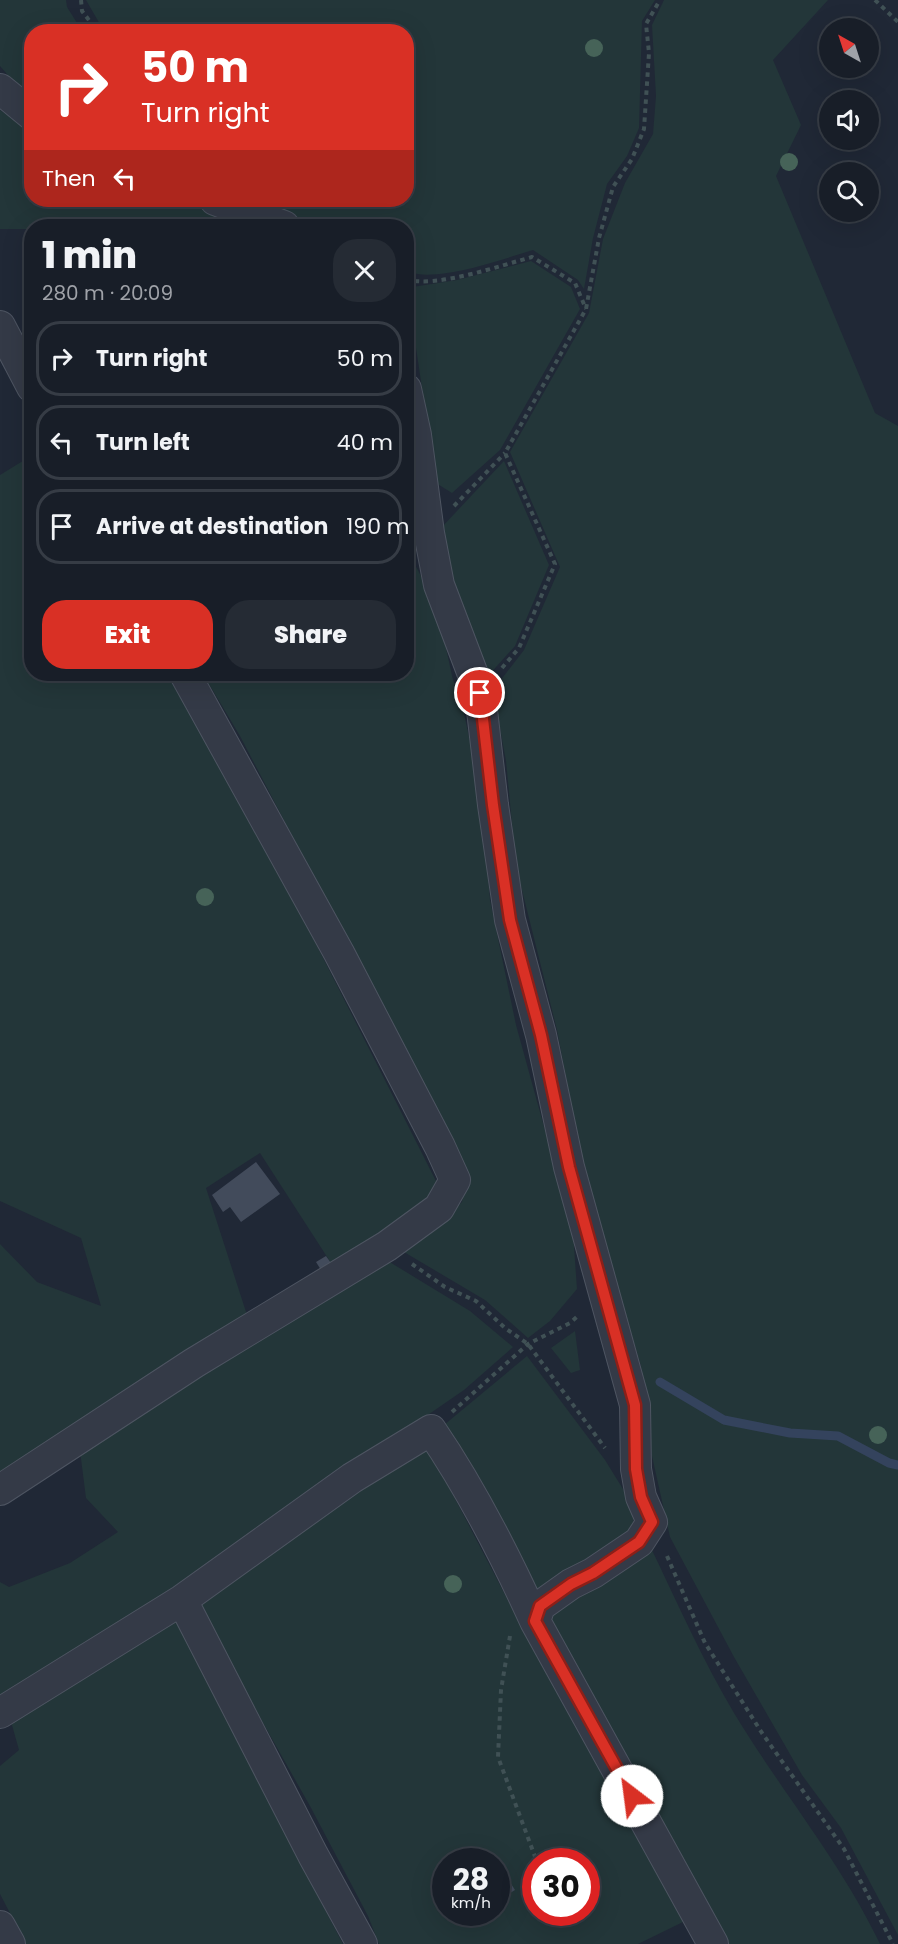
<!DOCTYPE html>
<html lang="en">
<head>
<meta charset="utf-8">
<style>
  :root { --surface:#181e28; --page:#252b34; --text:#f1f3f6; --muted:#9fa2a8; --line:#363c45; --accent:#d93025 }
  body { margin:0; font-family:Poppins,sans-serif; background:var(--page); color:var(--text); height:100vh; display:flex; flex-direction:column; font-size:22px; white-space:nowrap }
  * { box-sizing:border-box; margin:0 }
  p { font-size:20px; color:var(--muted) }
  .icon { flex:none; width:33px; height:33px; fill:none; stroke:currentColor; stroke-width:2; stroke-linecap:round; stroke-linejoin:round }
  .map { position:relative; flex:1; overflow:hidden }
  .details { position:absolute; left:24px; top:219px; width:390px; height:462px; display:flex; flex-direction:column; background:var(--surface); border-radius:24px; box-shadow:0 6px 24px #0002,0 0 0 2px var(--line) }
  .details>* { flex:none }
  .banner { position:absolute; left:24px; top:24px; width:390px; height:183px; border-radius:24px; box-shadow:0 6px 24px #0002,0 0 0 2px var(--line); background:#d93025; color:#fff; overflow:hidden }
  .needle { width:39px; rotate:321deg }
  .buttons { position:absolute; left:819px; top:18px; display:grid; gap:12px }
  .buttons a { display:grid; place-items:center; width:60px; height:60px; border-radius:50%; background:var(--surface); box-shadow:0 6px 24px #0002,0 0 0 2px var(--line); font-size:30px }
  .speed { position:absolute; left:432px; top:1848px; display:flex; gap:12px; font-size:30px; font-weight:700; text-align:center }
  .speed>* { display:grid; place-content:center; width:78px; height:78px; border-radius:50%; background:var(--surface); box-shadow:0 6px 24px #0002,0 0 0 2px var(--line); line-height:1 }
  .speed small { font-size:15px; font-weight:400 }
  .speed .limit { border:9px solid #d22; background:#fff; color:#111 }
  .pin { position:absolute; display:grid; place-items:center; width:51px; height:51px; color:#fff; margin:-26px; border:3px solid #fff; border-radius:50%; box-shadow:0 2px 6px #0007 }
  .me { position:absolute; width:66px; margin:-33px; rotate:330deg; stroke-linejoin:round; filter:drop-shadow(0 0 4px #0008) }
  .turn { display:flex; align-items:center; gap:21px; height:126px; padding:0 18px; font-size:27px }
  .turn .icon { width:78px; height:78px; stroke-width:2.5 }
  .turn b { display:block; font-size:42px; line-height:51px }
  .then { display:flex; align-items:center; height:57px; padding:0 18px; background:#0003; gap:12px; font-size:22px }
  .round { display:grid; place-items:center; flex:none; width:63px; height:63px; border-radius:24px; background:var(--page) }
  .head { display:flex; align-items:center; justify-content:space-between; height:102px; padding:0 18px }
  h1 { font-size:36px; font-weight:800; line-height:45px }
  .cta { display:flex; gap:12px; margin-top:auto; padding:12px 18px }
  .cta a { flex:1; height:69px; border-radius:24px; background:var(--accent); color:#fff; font-size:24px; font-weight:800; line-height:69px; text-align:center }
  .cta a+a { background:var(--page); color:var(--text) }
  ul { padding:0; list-style:none }
  li { display:flex; align-items:center; gap:18px; height:75px; margin:0 12px 9px; padding:0 6px; border:3px solid var(--line); border-radius:24px }
  li div { flex:1 }
  li b { display:block; font-size:22px }
  li em { font-style:normal }
  .map>svg:first-child { display:block }
  .green { fill:#233639; fill-rule:evenodd }
  .lines { fill:none; stroke-linecap:round; stroke-linejoin:round }
  .stream { stroke:#34435d; stroke-width:9 }
  .building { fill:#424b5b }
  .minor-casing { stroke:#4e5562; stroke-width:32 }
  .path { stroke:#405155; stroke-width:4; stroke-dasharray:4.5 4.5; stroke-linecap:butt }
  .minor { stroke:#343a47; stroke-width:30 }
  .tree { fill:#466358 }
  .route-casing { stroke:#8d1f18; stroke-width:15 }
  .route { stroke:#d93025; stroke-width:10 }
</style>
</head>
<body>
<div class="map">
<svg width="898" height="1944" viewBox="0 0 898 1944">
  <rect width="100%" height="100%" fill="#202836"/>
  <path class="green" d="M0 0H66L67 7 82 31 32 32 31 102 0 66Z
    M86 0H655L642 21 639 128 627 156 607 184 593 238 584 289 578 280 533 250C503 259 434 284 407 271L406 226H315L265 204 245 200H406V32L107 31 101 26Z
    M664 0H828L773 60 801 125 776 176 875 413 898 426V1935L841 1828 802 1775 734 1657 670 1537 652 1456 641 1366 586 1183 557 1030 516 866 506 761 493 690 524 650 560 567 510 452 589 313 603 239 625 183 653 134 656 96 652 25Z
    M0 110 31 132 32 200H189L249 226H32L31 229H0Z
    M531 261 571 287 580 309 500 450 452 493 436 483 410 307 407 301 406 288 457 280Z
    M407 440 410 461 414 563 428 589 442 630 453 680 461 699 482 799 490 900 516 1025 573 1232 577 1289 550 1321 528 1338 485 1300 404 1252 442 1222 462 1202 468 1173 240 736 203 674H406Z
    M31 456 32 674H173L242 809 313 938 437 1183 425 1205 373 1242 331 1263 260 1153 206 1188 247 1315 0 1478V1244L37 1282 101 1306 81 1238 0 1201V475Z
    M504 461 549 565 515 646 488 676C468 628 451 579 441 528Z
    M388 1261 470 1311 513 1347 464 1390 174 1590 0 1699V1582L9 1587 70 1563 118 1532 86 1498 80 1451Z
    M575 1331 580 1370 571 1373 551 1348Z
    M527 1356 605 1460 631 1502 634 1526 625 1540 533 1591 444 1425Z
    M426 1443 524 1631 637 1833 683 1922 638 1944H379L368 1916 310 1806 198 1608 203 1596ZM446 1862H496V1912H446ZM536 1862H586V1912H536Z
    M650 1546C677 1602 702 1659 734 1713 781 1791 841 1862 880 1944H727L548 1623 556 1605Z
    M177 1614 244 1738 268 1801 343 1944H26L0 1894V1766L19 1750 10 1718Z"/>
  <g class="lines">
    <path class="stream" d="M660 1382 724 1420 790 1433 838 1436 889 1463 898 1465"/>
  </g>
  <path class="building" d="M256 1162 280 1194 241 1222 230 1207 223 1212 212 1195Z
    M326 1256 331 1263 321 1270 316 1262Z
    M506 1876 515 1890 497 1901 496 1882Z"/>
  <g class="lines">
    <g class="minor-casing">
      <path id="minor" d="M0 89 32 115
        M215 200 284 226
        M0 326 32 387
        M406 389 416 435 429 533 439 585 480 693 493 805 510 920 541 1035 569 1167 635 1405 636 1469 641 1497 652 1522 639 1542 593 1573 571 1584 540 1606 535 1621 713 1944
        M0 1490 194 1363 387 1246 439 1208 455 1180 440 1147 339 953 185 674
        M182 1600 313 1855 362 1944
        M0 1713 182 1600 352 1478 431 1430C472 1490 505 1555 535 1621
        M0 1926 10 1944"/>
    </g>
    <path class="path" d="M81 0 82 11 98 32
      M875 0 898 22
      M406 279C434 289 502 265 532 257L575 283 586 309
      M454 506 505 453
      M502 668 519 648 555 564 505 453 586 309 599 238 613 187 632 159 644 129 649 53 646 24 660 0
      M412 1264 445 1287 476 1301 505 1328 528 1344 605 1448
      M452 1412 528 1344 570 1323 579 1315
      M667 1556 705 1643 762 1733 844 1849 893 1944
      M510 1636 501 1690 498 1757 537 1862"/>
    <use href="#minor" class="minor"/>
  </g>
  <g class="tree">
    <circle cx="594" cy="48" r="9"/>
    <circle cx="789" cy="162" r="9"/>
    <circle cx="205" cy="897" r="9"/>
    <circle cx="878" cy="1435" r="9"/>
    <circle cx="453" cy="1584" r="9"/>
  </g>
  <g class="lines">
    <g class="route-casing">
      <path id="route" d="M480 693 493 805 510 920 541 1035 569 1167 635 1405 636 1469 641 1497 652 1522 639 1542 593 1573 571 1584 540 1606 535 1621 632 1796"/>
    </g>
    <use href="#route" class="route"/>
  </g>
</svg>
<div class="buttons">
<a><svg class="needle" viewBox="-14 -14 28 28"><path d="M0-13l5 13h-10z" fill="#e53935"/><path d="M0 13l5-13h-10z" fill="#9fa2a8"/></svg></a>
<a><svg class="icon" aria-label="sound" viewBox="0 0 24 24"><path d="M4 9h4l5-4v14l-5-4H4zM17 9q2 3 0 6"/></svg></a>
<a><svg class="icon" aria-label="search" viewBox="0 0 24 24"><circle cx="10" cy="10" r="6"/><path d="M15 15l6 6"/></svg></a>
</div>
<div class="speed"><div>28<small>km/h</small></div><div class="limit">30</div></div>
<div class="pin" style="left:480px;top:693px;background:#d93025"><svg class="icon" aria-label="arrive" viewBox="0 0 24 24"><path d="M6 21V4h12l-3 4 3 4H6"/></svg></div>
<svg class="me" style="left:632px;top:1796px" viewBox="-20 -20 40 40"><circle r="19" fill="#fff"/><path d="M0-13L10 11 0 6-10 11z" fill="#d93025"/></svg>
<div class="banner">
<div class="turn"><svg class="icon" aria-label="right" viewBox="0 0 24 24"><path d="M7 20v-9h11M14 6l5 5-5 5"/></svg><div><b>50 m</b>Turn right</div></div>
<div class="then">Then<svg class="icon" aria-label="left" viewBox="0 0 24 24"><path d="M17 20v-9H6M10 6l-5 5 5 5"/></svg></div>
</div>
<section class="details">
<div class="head"><div><h1>1 min</h1><p>280 m · 20:09</p></div><a class="round"><svg class="icon" aria-label="close" viewBox="0 0 24 24"><path d="M6 6l12 12M18 6L6 18"/></svg></a></div>
<ul>
<li><svg class="icon" aria-label="right" viewBox="0 0 24 24"><path d="M7 20v-9h11M14 6l5 5-5 5"/></svg><div><b>Turn right</b></div><em>50 m</em></li>
<li><svg class="icon" aria-label="left" viewBox="0 0 24 24"><path d="M17 20v-9H6M10 6l-5 5 5 5"/></svg><div><b>Turn left</b></div><em>40 m</em></li>
<li><svg class="icon" aria-label="arrive" viewBox="0 0 24 24"><path d="M6 21V4h12l-3 4 3 4H6"/></svg><div><b>Arrive at destination</b></div><em>190 m</em></li>
</ul>
<div class="cta"><a>Exit</a><a>Share</a></div>
</section>
</div>
</body>
</html>
